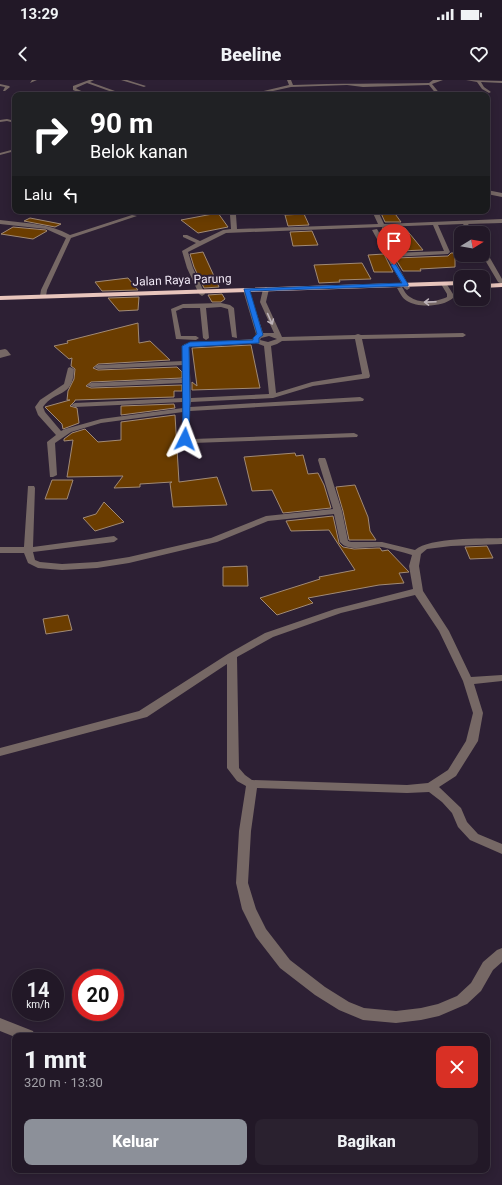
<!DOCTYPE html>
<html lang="id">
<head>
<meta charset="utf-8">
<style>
  :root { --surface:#221827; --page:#2a212f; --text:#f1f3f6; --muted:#a2a0a7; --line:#3f3744; --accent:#8c9099 }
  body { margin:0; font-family:Roboto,sans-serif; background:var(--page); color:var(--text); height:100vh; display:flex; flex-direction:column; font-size:15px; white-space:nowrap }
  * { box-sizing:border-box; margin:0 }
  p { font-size:13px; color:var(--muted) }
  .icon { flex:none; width:22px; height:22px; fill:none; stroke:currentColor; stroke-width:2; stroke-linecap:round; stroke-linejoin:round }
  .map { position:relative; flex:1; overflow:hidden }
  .sheet { position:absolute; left:12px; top:953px; width:478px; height:140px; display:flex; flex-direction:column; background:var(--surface); border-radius:8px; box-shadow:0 2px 10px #0003,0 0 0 1px var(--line) }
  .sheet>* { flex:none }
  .top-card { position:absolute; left:12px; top:12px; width:478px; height:122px; border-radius:8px; box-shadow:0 2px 10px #0003,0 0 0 1px var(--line); background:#202124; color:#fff; overflow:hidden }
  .needle { width:26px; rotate:79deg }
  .controls { position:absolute; left:454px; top:146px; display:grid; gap:8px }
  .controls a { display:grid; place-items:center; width:36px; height:36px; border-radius:8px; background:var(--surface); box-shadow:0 2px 10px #0003,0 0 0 1px var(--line); font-size:20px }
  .speed { position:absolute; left:12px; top:889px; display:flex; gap:8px; font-size:20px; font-weight:700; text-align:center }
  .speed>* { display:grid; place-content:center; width:52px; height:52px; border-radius:50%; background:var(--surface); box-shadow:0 2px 10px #0003,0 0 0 1px var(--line); line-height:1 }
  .speed small { font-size:10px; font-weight:400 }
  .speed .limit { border:6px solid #d22; background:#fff; color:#111 }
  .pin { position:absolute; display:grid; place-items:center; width:34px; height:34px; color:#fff; margin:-41px -17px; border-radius:50% 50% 50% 0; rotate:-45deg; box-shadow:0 0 4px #0007 }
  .pin .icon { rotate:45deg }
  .me { position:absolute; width:44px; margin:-22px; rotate:3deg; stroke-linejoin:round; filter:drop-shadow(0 0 3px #0008) }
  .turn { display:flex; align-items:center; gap:14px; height:84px; padding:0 12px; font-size:18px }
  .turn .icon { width:52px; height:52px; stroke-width:2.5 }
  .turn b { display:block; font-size:28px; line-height:34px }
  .then { display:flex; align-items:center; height:38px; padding:0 12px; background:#0003; gap:8px; font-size:15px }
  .round { display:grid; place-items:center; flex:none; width:42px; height:42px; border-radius:8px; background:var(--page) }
  .head { display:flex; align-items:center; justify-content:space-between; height:68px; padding:0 12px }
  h1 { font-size:24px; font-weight:800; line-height:30px }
  .primary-button { display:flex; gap:8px; margin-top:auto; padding:8px 12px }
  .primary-button a { flex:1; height:46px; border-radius:8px; background:var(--accent); color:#fff; font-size:16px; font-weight:800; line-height:46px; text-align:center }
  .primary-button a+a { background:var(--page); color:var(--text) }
  .status { display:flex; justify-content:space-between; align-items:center; height:28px; padding:0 20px; background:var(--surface); direction:ltr }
  .status svg { height:11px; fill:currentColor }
  header { display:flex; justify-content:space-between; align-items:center; height:52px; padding:0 12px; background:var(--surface); font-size:18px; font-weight:800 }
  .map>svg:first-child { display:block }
  .building { fill:#6b3d00; stroke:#a18a75 }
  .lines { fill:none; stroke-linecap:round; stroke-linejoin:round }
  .lane { fill:#766865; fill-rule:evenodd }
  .street { fill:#766865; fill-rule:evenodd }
  .highway { fill:#e8c5bc; fill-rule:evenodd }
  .oneway { stroke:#beb4ba }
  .route { fill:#1a73e8; stroke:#114b97 }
  .labels { text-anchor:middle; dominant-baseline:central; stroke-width:4; stroke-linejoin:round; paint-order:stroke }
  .far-street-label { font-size:12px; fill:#eee6f3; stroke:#2d2034 }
</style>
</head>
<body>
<div class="status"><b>13:29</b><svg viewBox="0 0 49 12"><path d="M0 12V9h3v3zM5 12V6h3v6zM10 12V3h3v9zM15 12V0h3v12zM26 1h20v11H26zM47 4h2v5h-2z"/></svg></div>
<header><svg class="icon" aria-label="back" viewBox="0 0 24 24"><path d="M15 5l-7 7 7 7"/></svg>Beeline<svg class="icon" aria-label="heart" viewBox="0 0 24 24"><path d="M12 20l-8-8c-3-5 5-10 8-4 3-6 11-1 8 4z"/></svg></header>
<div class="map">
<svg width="502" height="1105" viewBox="0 0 502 1105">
  <rect width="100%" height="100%" fill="#2d2034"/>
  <path class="building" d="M380 131H393L401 142H385Z
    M218 133 228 147 198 153 181 140Z
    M304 134 309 145 288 146 285 135Z
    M30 138 61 144 55 147 24 141Z
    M13 147 46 150 47 151 33 159 1 154Z
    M382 148H405L423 170 400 171Z
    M312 151 318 165 293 166 290 152Z
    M203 172 219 207 204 208 194 187 190 174Z
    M451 173H455V187L420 189 421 191H403L395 178 448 176Z
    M384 174 393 192H374L368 175Z
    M362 183 371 199 339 200 340 202 319 203 314 185Z
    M128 198 138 210 102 211 95 202Z
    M222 214 225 219 221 222H212L208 215Z
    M139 217 138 230 119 231 108 218Z
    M138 243 139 263 150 261 170 280 98 284 93 288 98 290 177 287 182 292V298L91 302 86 306 91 308 182 305V311H174V317L75 320V321L70 326 77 328 79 343 63 349 62 344 45 327 70 320H67L68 311 74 299 75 289 71 286 72 278 69 279 54 266 68 263 67 261Z
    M251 265 260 308 192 310V302L197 306 192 268Z
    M174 324 175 328 121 335V326Z
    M175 335 179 402 217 397 227 425 173 427 170 403 172 402 140 404V407L114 408 123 396 67 397 73 360 64 361V359L72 353 85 349 98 362 121 360V342Z
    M295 373 296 376 303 375 308 394 318 393 324 405 331 428 283 433 272 410 252 411 244 377Z
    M52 400H73L67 419H45Z
    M355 405 368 437 370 451 376 460H349L343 431 336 407Z
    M104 422 124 442 95 451 83 438 96 434Z
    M333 436 339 463 343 467 354 469 377 468H380L382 471 388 470 409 492 399 493 404 503 379 505 308 518 313 523 277 535 260 518 320 499 319 497 355 490 329 450 291 451 286 441Z
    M487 466 493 478 470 479 465 467Z
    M247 486 248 506H223V487Z
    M68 535 72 550 46 554 43 539Z"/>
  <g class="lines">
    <path class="lane" d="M487 110 502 113V117L487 114Z
      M132 135 137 136 71 158 47 210 46 216 43 218 40 216 41 210 66 158 46 149 0 144V140C23 143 49 143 70 155Z
      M444 202 446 203 453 214V218C443 227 418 228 407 221 402 218 400 213 397 208L402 207C404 210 406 215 410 217 419 224 437 222 447 217V214L441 204Z
      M266 207 269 209 266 222 282 257 355 255 358 254 361 255 463 253 466 255 463 257 362 259 370 296 369 298 313 306 273 318 191 322 190 327 360 317 364 319 363 321 190 331 189 358 193 359 354 353 358 355 357 357 193 363 181 359 183 332 101 343 71 352 55 363 57 395 53 397H50L47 362 56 355 38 335 35 327 40 320 64 304 68 288 70 287 74 289C73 319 55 309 43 327L45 332 61 351 65 349 101 339 183 328V322L75 327 71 325 75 323 183 318V303L91 307 87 305 91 303 183 299V285L98 289 94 287 98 285 183 281 184 264 253 259 256 254 243 210 244 209 249 210 263 253H274L260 222 263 209ZM269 256 277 259 268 262 260 260 261 258ZM355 259 362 294 312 302 276 313 271 266 277 264 282 261ZM256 263 264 266 269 314 191 318 189 267Z
      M221 223 230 225 234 228 237 258 232 257 228 229 221 227 206 228 209 258 206 260 203 258 200 228H183L176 231 181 256H196L199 258 196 260 176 259 171 229 183 224Z"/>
    <path class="street" d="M32 0H37L30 3Z
      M89 0H94L90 2 115 11 112 12 87 3 76 8 77 9 90 15H84L73 10V6Z
      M121 0H127L146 6 144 7Z
      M287 0H291L293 5C338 3 383 4 429 3L433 0H443L432 4 441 15H437L429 5 363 7 347 5 291 7 255 15H247L289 5Z
      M466 0 502 1V3L481 2 484 7 491 12 489 13 482 9 477 2Z
      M0 4 9 6 10 7 5 11H3L5 7 0 6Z
      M7 39 15 41V43L7 41 0 42V40Z
      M15 69V71L0 75V73Z
      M372 131H378L384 144 502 139V143L468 144 475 153H469L463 144 438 145 450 172 448 174 393 177 410 208 407 210 404 208 372 150 377 149 391 173 444 171 433 145 226 153 188 172 193 188 205 214 202 216 199 214 187 188 182 171 196 163 183 157V155H187L200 161 223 150 231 149 230 135 233 133 236 135 237 149 378 144Z
      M483 169 486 171 502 199V204L498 202 482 175Z
      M5 269 7 270 11 275 0 278V270Z
      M319 378H325L326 380 342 431 348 461 351 462H382L415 470C430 457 481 459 502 458V464L451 466 427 469 421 474 419 486 423 511 449 551 471 597 502 595V601L474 604 483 633 478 661 456 696 439 707 461 728 467 742 478 754 502 764V774L470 760 458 747 452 733 442 722 429 712 407 713 257 708 251 751 248 803 256 829 266 849 290 880 325 907 349 922 364 928 396 931 421 928 438 924 457 916 471 903 483 882 497 870 502 868V882L493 890 481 911 467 924 439 936 421 940 396 943 363 940 339 930 315 915 280 888 256 857 242 829 236 803 239 751 246 706 237 701 227 688V584L147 637 0 676V668L139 631 228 574 265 553 335 529 413 509 409 486 412 475C402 472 392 469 382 467 369 465 349 473 340 462L334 434 268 441 217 462 129 483 97 488 62 490 38 488 28 483 24 473H0V467H24L28 406H34L35 408 33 467 114 456 118 459 114 462 33 472 35 480 40 482 62 484 97 482 129 477 211 458 266 436 333 429 318 380ZM415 515 439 551 463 601 473 633 466 661 448 690 428 703 407 705 252 700 245 695 239 688 237 577 273 557 341 533Z
      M0 938 33 951 35 956H15V957L0 951Z"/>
    <path class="highway" d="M461 201V205L0 220V216Z
      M502 203V207L483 208V204Z"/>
  </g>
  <defs><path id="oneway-shaft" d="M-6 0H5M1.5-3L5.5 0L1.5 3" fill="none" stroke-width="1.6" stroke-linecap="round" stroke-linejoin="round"/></defs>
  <g class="oneway">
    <use href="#oneway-shaft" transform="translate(430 222) rotate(178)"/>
    <use href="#oneway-shaft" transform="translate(270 239) rotate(66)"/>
  </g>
  <path class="route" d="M394 183 396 185 408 204V206L250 211 263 255 259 258V263L189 267 190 320 189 359 188 361H183L182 266 190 262 253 260V258L257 254 244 209 402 203 391 185Z"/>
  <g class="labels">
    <g class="far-street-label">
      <text transform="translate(182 200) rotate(-2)">Jalan Raya Parung</text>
    </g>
  </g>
</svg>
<div class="controls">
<a><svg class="needle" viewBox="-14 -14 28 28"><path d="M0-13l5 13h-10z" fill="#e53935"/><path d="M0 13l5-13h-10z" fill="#a2a0a7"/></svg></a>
<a><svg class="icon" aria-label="search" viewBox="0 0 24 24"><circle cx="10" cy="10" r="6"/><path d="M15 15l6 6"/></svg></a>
</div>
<div class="speed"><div>14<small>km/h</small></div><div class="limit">20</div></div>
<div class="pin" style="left:394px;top:185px;background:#d93025"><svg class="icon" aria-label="arrive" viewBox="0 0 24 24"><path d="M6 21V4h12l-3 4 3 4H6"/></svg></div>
<svg class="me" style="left:185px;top:359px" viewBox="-20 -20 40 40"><path d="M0-17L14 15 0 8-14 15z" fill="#1a73e8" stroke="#fff" stroke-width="4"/></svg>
<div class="top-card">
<div class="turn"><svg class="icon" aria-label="right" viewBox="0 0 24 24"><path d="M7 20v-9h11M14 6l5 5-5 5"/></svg><div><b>90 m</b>Belok kanan</div></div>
<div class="then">Lalu<svg class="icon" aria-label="left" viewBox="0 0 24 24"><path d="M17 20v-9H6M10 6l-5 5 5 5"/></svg></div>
</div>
<section class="sheet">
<div class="head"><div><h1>1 mnt</h1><p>320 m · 13:30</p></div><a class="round" style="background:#d93025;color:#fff"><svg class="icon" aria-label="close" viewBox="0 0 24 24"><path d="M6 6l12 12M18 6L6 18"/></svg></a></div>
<div class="primary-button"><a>Keluar</a><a>Bagikan</a></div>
</section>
</div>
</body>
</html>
